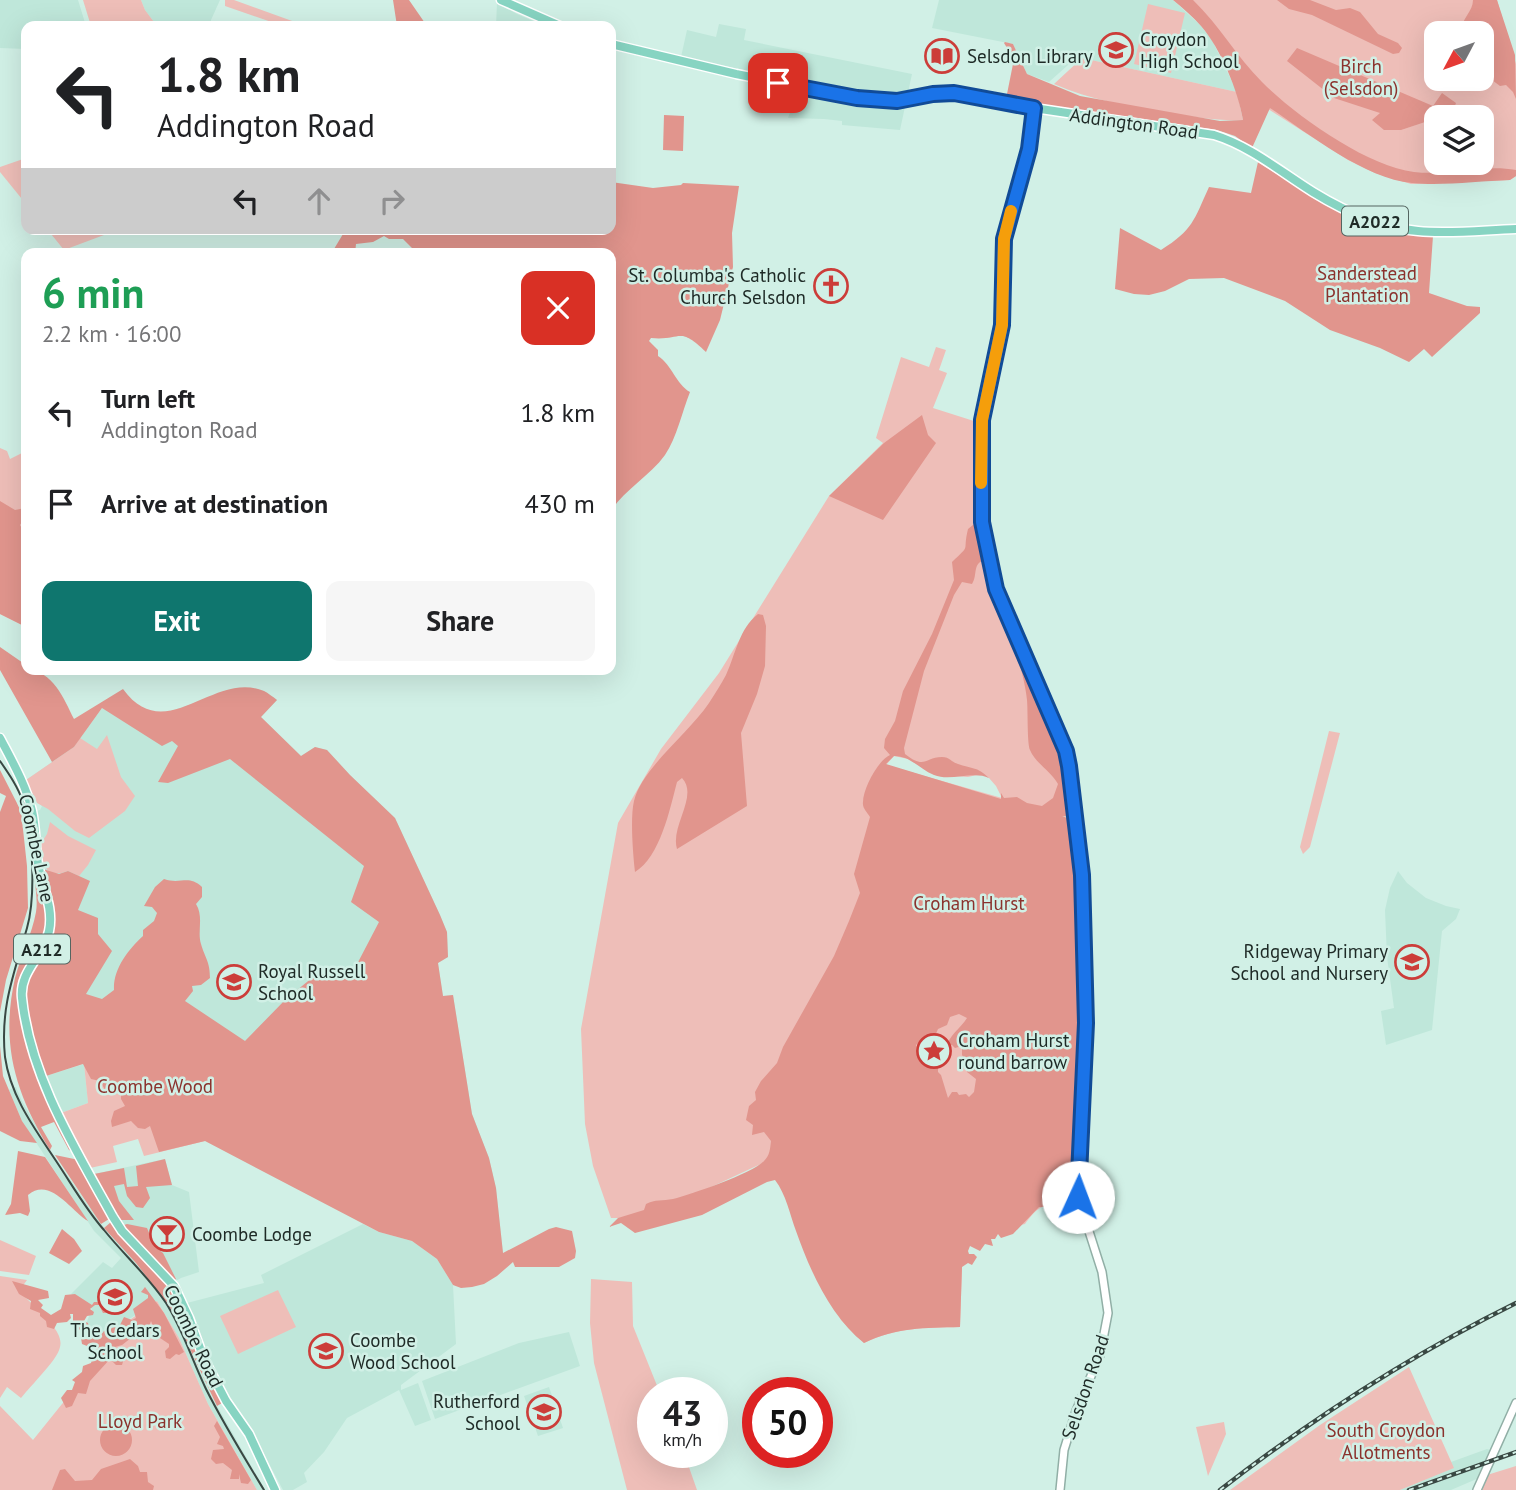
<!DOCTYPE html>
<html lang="en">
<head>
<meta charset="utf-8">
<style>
  :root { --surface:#fff; --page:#f6f6f6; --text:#202124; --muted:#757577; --accent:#0f766e }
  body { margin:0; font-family:"PT Sans",sans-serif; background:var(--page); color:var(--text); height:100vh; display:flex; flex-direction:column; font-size:26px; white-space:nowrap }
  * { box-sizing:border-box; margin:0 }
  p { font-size:23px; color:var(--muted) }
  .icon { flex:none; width:38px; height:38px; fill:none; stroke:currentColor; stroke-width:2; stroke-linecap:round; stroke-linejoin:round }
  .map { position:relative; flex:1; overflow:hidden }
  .side { position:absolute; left:21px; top:248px; width:595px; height:427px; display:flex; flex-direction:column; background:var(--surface); border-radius:14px; box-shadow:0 7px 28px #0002 }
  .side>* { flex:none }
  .hud { position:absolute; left:21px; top:21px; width:595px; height:214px; border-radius:14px; box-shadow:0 7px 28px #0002; background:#fff; color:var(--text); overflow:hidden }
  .needle { width:46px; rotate:229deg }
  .buttons { position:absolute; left:1424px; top:21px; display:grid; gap:14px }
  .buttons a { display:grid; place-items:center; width:70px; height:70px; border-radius:14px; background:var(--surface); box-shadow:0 7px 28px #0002; font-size:35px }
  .speed { position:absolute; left:637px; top:1377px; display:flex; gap:14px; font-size:35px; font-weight:700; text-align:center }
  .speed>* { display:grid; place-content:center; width:91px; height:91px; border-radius:50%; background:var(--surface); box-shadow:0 7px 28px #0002; line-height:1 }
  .speed small { font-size:18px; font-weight:400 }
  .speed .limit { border:10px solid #d22; background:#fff; color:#111 }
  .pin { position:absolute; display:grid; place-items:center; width:60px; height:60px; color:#fff; margin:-30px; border-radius:14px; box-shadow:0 4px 10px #0006 }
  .me { position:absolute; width:77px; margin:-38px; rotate:2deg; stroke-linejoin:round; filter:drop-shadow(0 0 5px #0008) }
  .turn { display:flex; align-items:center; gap:24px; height:147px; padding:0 21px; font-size:32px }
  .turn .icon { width:91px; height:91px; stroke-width:2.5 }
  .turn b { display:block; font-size:49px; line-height:60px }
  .lanes { display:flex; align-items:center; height:66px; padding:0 21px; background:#0003; justify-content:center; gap:35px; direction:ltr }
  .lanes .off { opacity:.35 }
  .round { display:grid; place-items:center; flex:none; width:74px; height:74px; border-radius:14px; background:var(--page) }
  .overview { display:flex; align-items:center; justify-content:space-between; height:119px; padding:0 21px }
  h1 { font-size:42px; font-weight:700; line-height:52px; color:#1e9e55 }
  .primary-button { display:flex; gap:14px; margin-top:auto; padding:14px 21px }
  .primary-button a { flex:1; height:80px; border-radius:14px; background:var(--accent); color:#fff; font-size:28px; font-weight:700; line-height:80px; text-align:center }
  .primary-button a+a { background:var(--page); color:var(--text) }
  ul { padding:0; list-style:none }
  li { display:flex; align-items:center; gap:21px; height:91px; padding:0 21px }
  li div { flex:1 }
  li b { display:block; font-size:26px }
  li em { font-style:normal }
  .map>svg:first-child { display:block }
  .built { fill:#bfe7da }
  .green { fill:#eebeb8; fill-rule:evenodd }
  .forest { fill:#e1958d; fill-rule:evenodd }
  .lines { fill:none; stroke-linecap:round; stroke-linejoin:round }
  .secondary-casing { stroke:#91afa6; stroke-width:10 }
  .primary-casing { stroke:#fff; stroke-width:11 }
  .secondary { stroke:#fff; stroke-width:7 }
  .primary { stroke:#87d4c2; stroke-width:8 }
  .tram { stroke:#394843; stroke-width:2 }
  .rail-casing { stroke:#394843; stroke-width:4.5 }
  .rail { stroke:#d1f0e6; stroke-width:2; stroke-dasharray:5; stroke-linecap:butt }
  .route-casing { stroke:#114b97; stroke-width:18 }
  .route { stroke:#1a73e8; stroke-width:12 }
  .slow { stroke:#f59e0b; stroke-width:12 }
  .labels { text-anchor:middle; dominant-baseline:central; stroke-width:5; stroke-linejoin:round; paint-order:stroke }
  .shield { fill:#d1f0e6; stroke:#546560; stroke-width:2 }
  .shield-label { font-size:18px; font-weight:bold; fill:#1e2a26 }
  .poi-label { font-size:19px; fill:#1e2a26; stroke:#d1f0e6; text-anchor:start }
  .park-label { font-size:19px; fill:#8b322d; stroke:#d1f0e6 }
  .street-label { font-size:19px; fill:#1e2a26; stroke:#d1f0e6 }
</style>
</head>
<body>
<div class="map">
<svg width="1516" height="1490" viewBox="0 0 1516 1490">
  <rect width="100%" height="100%" fill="#d1f0e6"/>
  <path class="built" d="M0 0H78L86 26H26V49L0 48Z
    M141 0H220L211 20V26H157L145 10Z
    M939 0H1173L1200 25 1212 40 1237 92 1077 57 1049 82 1027 74 1013 44 932 28Z
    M497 3 517 14 545 26H496Z
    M719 24 746 29 744 40 912 74 900 130 842 125V121L824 119 788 118 801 82 681 57 687 30 716 37Z
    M249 688 264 691 277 700 261 717 301 756 315 747 327 750 350 775 395 818 440 915 447 932 448 957 438 963 443 996 453 995 472 1114 489 1158 496 1188 503 1253 30 975 51 934 54 916 41 864 36 811 40 810 42 806 33 798 26 780 74 747 102 708 128 696 133 703 149 712 165 713 236 689Z
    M1398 871 1407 883 1426 898 1446 906 1460 909 1456 919 1442 931 1432 1030 1386 1045 1381 1011 1394 1008 1387 957 1385 910 1390 888Z
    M84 1064 88 1103 61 1113 46 1076Z
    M16 1087 22 1101 50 1150 101 1224 136 1263 171 1309 212 1397 265 1490H257L208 1404 179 1338 157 1301 94 1342 83 1331 92 1309 71 1294 103 1262 112 1268 121 1258 94 1231 22 1121 9 1090Z
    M165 1159 172 1185 189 1192 199 1272 181 1278 174 1282 122 1228 94 1174Z
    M363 1224 379 1232 412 1241 437 1259 453 1285 456 1344 401 1385V1390L418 1383 431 1420 415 1426 399 1390 347 1418 324 1452 304 1473 307 1482 293 1490H283L252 1432 233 1406 207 1357 187 1303 264 1283 261 1275Z
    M569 1332 580 1366 435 1419 422 1381 519 1343Z
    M549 1387 563 1428 538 1436 524 1396Z
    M1487 1449 1490 1450 1479 1478 1451 1490H1400L1453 1468 1451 1462Z"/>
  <path class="green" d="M83 0H141L145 10 157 26H91Z
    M225 0H234L306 26H283L225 6Z
    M1177 0H1497L1516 64V176L1510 180 1411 184 1375 173 1348 160 1240 91 1215 39ZM1437 33H1482V79H1437ZM1437 117H1482V163H1437Z
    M1148 4 1185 13 1171 73 1134 64Z
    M1082 58 1237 92 1243 120C1217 121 1192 117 1166 112 1128 106 1090 100 1054 84Z
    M26 158V204L0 172V167Z
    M47 229H120L64 250Z
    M936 347 946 350 939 370 947 373 933 408 977 422C978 477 975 533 992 586 1009 642 1041 693 1061 748 1069 768 1069 795 1072 817L1062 816 1072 820 1079 1117 1074 1182 1076 1207C1048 1210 1046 1195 1025 1224L963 1238 960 1327C924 1328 897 1327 864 1343L841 1320 778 1156 681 1201 620 1218H611L593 1166 585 1124 581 1029 618 823 661 749 719 673 829 496 883 443 876 438 901 357 929 367ZM894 756 908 759 935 775 968 777 981 774 989 778 996 786 1002 798 886 765Z
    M0 448 7 451 10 459 26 451V627L0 614Z
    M1329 731 1340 733 1310 847 1303 854 1300 847Z
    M107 735 121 777 135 796 125 811 89 838 75 831 48 809 37 803 26 780 74 747 80 738 97 749Z
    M50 822 68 836 96 850 88 865 79 876 68 871C43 880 44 863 40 845L47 834Z
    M84 1064 205 1141 144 1156 138 1139 113 1146 117 1162 90 1168 61 1113 88 1103Z
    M0 1240 36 1256 29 1275 0 1271Z
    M0 1276 27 1280 19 1291C76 1347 72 1339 21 1398L7 1387 0 1398Z
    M591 1279 632 1282 633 1326 660 1393H653V1452L684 1453 697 1490H627L594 1363 590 1323Z
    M278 1290 296 1327 238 1354 220 1316Z
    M157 1301 179 1338 208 1404 257 1490H0V1406L33 1440 62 1404 107 1356 121 1326Z
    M1409 1367 1454 1468 1400 1490H1230L1320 1425Z
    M1224 1422 1226 1434 1208 1476 1196 1427Z
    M1516 1466V1490H1480L1487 1475Z"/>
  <path class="forest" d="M393 0H409L427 26H397Z
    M1173 0H1193C1219 25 1237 57 1262 82 1296 116 1367 166 1414 172 1448 176 1483 164 1516 170V176L1510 180C1479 181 1442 186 1412 183 1365 179 1309 134 1270 108L1252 148 1235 136 1217 130 1006 99 1014 59 1004 43 1005 42 1013 44 1027 74 1080 96 1220 121 1243 120C1238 91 1221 49 1201 26 1193 17 1183 8 1173 0Z
    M1277 0H1310L1336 10 1350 8 1360 12 1378 34 1398 43 1402 48 1399 53 1393 54 1312 15 1289 9Z
    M1473 0H1497L1515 55 1516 99 1513 92 1506 85 1500 86 1492 80 1490 63 1482 57V33H1462C1459 20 1473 13 1473 0Z
    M1297 48 1433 106 1442 93 1456 103 1451 117H1437V123L1428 121 1401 130H1384L1372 120 1380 113 1334 98 1287 61Z
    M664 115 684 116 683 151 663 150Z
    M1258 162C1312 197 1367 234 1433 236L1429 293 1467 306 1480 307V313L1432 357 1424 349 1409 362 1380 348 1330 330 1285 301 1224 278 1189 279 1165 291 1149 295 1134 294 1115 289 1120 228 1161 250C1193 230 1194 220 1209 187L1251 193Z
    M611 182 653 188 681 185 683 183 739 186 732 233 733 267 720 320 706 352C678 325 682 341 651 338L649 341 658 350V356C672 365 676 384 690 392 682 412 677 437 665 455 650 476 625 489 611 511V254H418L403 239H389L384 236 373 242 356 244 355 254H331L343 234 351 229H611Z
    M922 415 928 435 936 443 883 520 829 496 884 443Z
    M0 501 15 510 25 508 24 519 20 525 25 534 26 533V627L0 614Z
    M979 520 985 560C972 563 978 575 972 584L962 582 954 595 924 671 904 748 905 754C925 770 925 757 942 757 950 757 951 762 958 764 971 769 977 766 989 778 973 770 951 782 934 775 919 769 911 756 894 756L886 764 1001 799V793L1004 798 1017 797 1027 803 1042 806 1053 798 1058 784C1051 771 1035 763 1030 750 1027 743 1028 711 1027 700 1025 680 1018 660 1014 640L1063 750 1072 817 1062 816 1072 820 1078 862 1084 1030 1074 1182 1076 1207H1039L1013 1234 1001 1238 998 1234 995 1239H991L993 1246 985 1244 980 1251 970 1246 968 1251 969 1254H974L977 1257 972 1265 968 1263 962 1267 960 1327C924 1328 897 1327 864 1343 831 1317 810 1271 796 1231 790 1215 786 1194 775 1180L767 1182 702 1215 635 1233 621 1223 609 1227 618 1218 644 1210 646 1204C655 1199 663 1201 673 1199 692 1194 751 1174 764 1161 770 1155 770 1149 771 1141L764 1132 752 1135 753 1125 746 1120 749 1106 756 1100 755 1092 761 1081 777 1063 783 1047 834 956 849 921 860 893 854 874 870 817C867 812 862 808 863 802 863 789 878 760 890 755L884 748 885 739 895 721 903 691 932 634 954 580 952 562C972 543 962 554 968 529ZM959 1014 967 1018C960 1029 949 1035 946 1048L952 1045 955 1048 962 1046V1055L969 1065 967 1072 976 1079 974 1092 969 1097 966 1094 959 1095 957 1092H952L948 1098 941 1075 938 1072V1062H934L926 1053 917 1051 916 1045 926 1035 932 1038 935 1036 938 1029 947 1025 950 1017Z
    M758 614 763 615 766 626 765 666 757 694 741 733 747 806 677 849C670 826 699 796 682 778L677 782C670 809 660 857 635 872 633 854 630 818 634 801 642 768 689 733 709 703 715 694 721 684 726 675 736 653 739 629 758 614Z
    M0 647 26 665V670C53 670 64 699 74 719L123 689C166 748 213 670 264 691 268 693 273 697 277 700L261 717 301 756 315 747 327 750 350 775 395 818 440 915 447 932 448 957 438 963 443 996 453 995 472 1114 489 1158 496 1188 503 1253 549 1229 556 1227 572 1231 576 1251 575 1258 559 1267H515L513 1262 497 1276 484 1284 472 1287 461 1288 453 1285 437 1259 412 1241 379 1232 205 1141 159 1152 150 1126 145 1129 138 1128 131 1121 112 1127 111 1121 114 1111 125 1106 121 1099V1090L114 1095 107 1093 100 1081 91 1079 83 1064 46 1076C37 1053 21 1011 25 986 27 973 36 963 43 952 62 922 51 901 43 869L59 874 68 871 90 881 78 910 98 918V934L112 951 86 994 102 999 114 990C113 969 128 950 143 936V930L154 921 157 913 152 907 144 906 155 887 164 879C181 885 188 874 202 887V897L196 904C204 917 197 931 201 944 205 958 210 961 210 978L201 985 192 986 193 991 185 1001 245 1041 285 1000 324 968 338 979 355 968 379 922 351 902 364 866 230 759 168 783 158 782 178 746 172 741 162 746 102 708 74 747 52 762 0 670Z
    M0 770 21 811 27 866 28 908 6 980 0 1012V812L6 796 0 793Z
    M34 874H36C52 916 50 926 29 965 24 975 18 984 18 995 20 1047 54 1105 75 1152L69 1150 54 1122 41 1127 52 1146 50 1150C16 1094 0 1045 15 978 21 956 32 934 36 912 38 900 35 886 34 874Z
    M0 1046 3 1076 22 1121 37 1143 20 1141 0 1131Z
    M18 1151 45 1157 88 1221C71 1211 50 1176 28 1195L30 1211 28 1216 20 1213 5 1215 11 1204Z
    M55 1155 79 1160 109 1219 101 1224Z
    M165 1159 172 1185 146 1187 150 1198 143 1208 136 1207 127 1196 124 1184 114 1186 119 1201 134 1220H120L94 1174 124 1168 127 1187 138 1186 136 1166Z
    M111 1222 124 1240 167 1283 177 1298 193 1341 222 1403 217 1406 171 1309 136 1263 104 1228Z
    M127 1224 147 1228 155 1247 163 1253 176 1279 173 1281 121 1226Z
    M62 1229 74 1239 82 1251 69 1264 49 1253Z
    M12 1281 48 1291 49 1298 38 1300 43 1305 41 1308 51 1315 61 1309 65 1295 75 1294 92 1305 94 1302H99L102 1295 106 1296 110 1292 113 1293 120 1305 116 1312 103 1313 99 1305H95L90 1309 94 1312 93 1315 87 1316 84 1321 88 1323 89 1327H94L97 1335 100 1336 104 1331 120 1325 124 1317 132 1320 136 1318 133 1309 148 1298V1295L141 1292 145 1287 164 1313 184 1352 179 1355 176 1354 170 1359 166 1358 165 1351 169 1347V1344L157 1336 151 1321 146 1334 140 1331 122 1345 115 1347 117 1349 115 1352 124 1358 122 1365H116L110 1359 90 1381 86 1394 78 1393 72 1406 66 1408 61 1398 67 1390H72L75 1382 72 1380 82 1372 83 1366 91 1363 94 1353 99 1351 90 1345 87 1346 82 1344 81 1338 84 1334 79 1329 80 1324 73 1321V1314H70L71 1318 67 1322 57 1323 54 1329 47 1327 46 1321 40 1316V1313L30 1309 31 1301 19 1294Z
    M217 1421 251 1480 248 1484 241 1483 239 1474V1479H230L232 1470 223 1463 216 1464 211 1459 213 1450 224 1449 223 1446 217 1444 220 1437 214 1426Z
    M100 1440a16 16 0 1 1 32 0a16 16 0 1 1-32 0Z
    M130 1459 138 1466 140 1472H147L148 1482 154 1486 153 1490H52L60 1470 65 1469 75 1481 92 1480 101 1469Z"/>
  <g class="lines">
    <g class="secondary-casing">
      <path id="secondary" d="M1034 108 1029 149 1004 239 1002 325 982 420 981 484 982 522 996 589 1066 751 1081 861 1086 1023 1078 1197 1102 1272 1108 1313 1100 1355 1076 1411 1064 1450 1060 1490
        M1477 1490 1516 1403"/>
    </g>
    <g class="primary-casing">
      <path id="primary" d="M501 0 560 26
        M611 44 736 74 857 98 897 101 933 94 954 93 1034 108 1214 135C1250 146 1281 172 1313 192 1344 211 1381 228 1418 231 1450 234 1484 230 1516 229
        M0 738C12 761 26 785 32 811 36 828 35 846 38 864 42 886 54 908 49 931 44 956 19 971 22 998 30 1077 76 1150 113 1217L122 1231 174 1286 189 1318 204 1359 226 1401 249 1434 275 1490"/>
    </g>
    <use href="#secondary" class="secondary"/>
    <use href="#primary" class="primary"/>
    <path class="tram" d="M0 761C9 774 18 787 23 802 33 834 36 896 27 928 14 974 0 1007 5 1057 11 1100 39 1134 62 1170 75 1190 88 1212 104 1230 124 1255 148 1276 166 1303 183 1330 192 1360 206 1389 223 1423 244 1457 264 1490"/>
    <g class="rail-casing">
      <path id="rail" d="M1220 1490C1313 1418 1411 1355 1516 1303
        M1409 1490 1516 1452"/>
    </g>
    <use href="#rail" class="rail"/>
  </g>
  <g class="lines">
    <g class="route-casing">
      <path id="route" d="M778 83 857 98 897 101 933 94 954 93 1034 108 1029 149 1004 239 1002 325 982 420V522L996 589 1066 751 1069 766 1082 875 1086 1023 1078 1197"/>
    </g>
    <use href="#route" class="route"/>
    <path class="slow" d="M981 483 982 420 1002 325 1004 239 1011 211"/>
  </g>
  <defs>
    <g id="school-ring" transform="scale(1.75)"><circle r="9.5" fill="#d1f0e6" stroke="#cc3d39" stroke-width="1.5"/><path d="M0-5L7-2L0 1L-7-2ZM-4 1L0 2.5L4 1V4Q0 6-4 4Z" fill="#cc3d39"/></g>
    <g id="library-ring" transform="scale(1.75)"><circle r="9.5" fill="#d1f0e6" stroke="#cc3d39" stroke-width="1.5"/><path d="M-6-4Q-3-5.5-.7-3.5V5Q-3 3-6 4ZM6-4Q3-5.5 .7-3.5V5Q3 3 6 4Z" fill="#cc3d39"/></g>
    <g id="church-ring" transform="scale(1.75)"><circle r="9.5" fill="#d1f0e6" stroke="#cc3d39" stroke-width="1.5"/><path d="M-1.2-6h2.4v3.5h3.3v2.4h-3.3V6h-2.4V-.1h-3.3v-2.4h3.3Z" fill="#cc3d39"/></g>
    <g id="sight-ring" transform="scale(1.75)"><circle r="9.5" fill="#d1f0e6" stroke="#cc3d39" stroke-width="1.5"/><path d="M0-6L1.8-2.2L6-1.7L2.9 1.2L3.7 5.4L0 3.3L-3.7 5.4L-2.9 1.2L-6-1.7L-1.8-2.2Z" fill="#cc3d39"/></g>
    <g id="bar-ring" transform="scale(1.75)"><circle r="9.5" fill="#d1f0e6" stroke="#cc3d39" stroke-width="1.5"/><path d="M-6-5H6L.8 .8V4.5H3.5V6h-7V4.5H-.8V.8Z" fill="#cc3d39"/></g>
  </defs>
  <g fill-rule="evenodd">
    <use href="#school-ring" x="1116" y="50"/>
    <use href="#library-ring" x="942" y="56"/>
    <use href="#church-ring" x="831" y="286"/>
    <use href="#school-ring" x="1412" y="962"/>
    <use href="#school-ring" x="234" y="982"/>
    <use href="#sight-ring" x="934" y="1051"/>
    <use href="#bar-ring" x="167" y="1234"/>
    <use href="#school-ring" x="115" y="1297"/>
    <use href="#school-ring" x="326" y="1351"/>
    <use href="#school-ring" x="544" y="1412"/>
  </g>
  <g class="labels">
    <g class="shield">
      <rect x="1342" y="206.5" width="66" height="29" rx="5"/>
      <rect x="14" y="934.5" width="56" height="29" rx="5"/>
    </g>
    <g class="shield-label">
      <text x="1375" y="221">A2022</text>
      <text x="42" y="949">A212</text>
    </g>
    <g class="poi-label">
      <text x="1140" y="39">Croydon<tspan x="1140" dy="22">High School</tspan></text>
      <text x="967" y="56">Selsdon Library</text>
      <text x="806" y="275" text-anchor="end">St. Columba's Catholic<tspan x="806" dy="22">Church Selsdon</tspan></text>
      <text x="1388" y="951" text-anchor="end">Ridgeway Primary<tspan x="1388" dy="22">School and Nursery</tspan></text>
      <text x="258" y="971">Royal Russell<tspan x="258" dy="22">School</tspan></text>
      <text x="958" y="1040">Croham Hurst<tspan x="958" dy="22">round barrow</tspan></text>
      <text x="192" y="1234">Coombe Lodge</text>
      <text x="115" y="1330" text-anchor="middle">The Cedars<tspan x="115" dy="22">School</tspan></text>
      <text x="350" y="1340">Coombe<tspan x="350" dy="22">Wood School</tspan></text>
      <text x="520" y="1401" text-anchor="end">Rutherford<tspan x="520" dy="22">School</tspan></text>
    </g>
    <g class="park-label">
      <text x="1361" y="66">Birch<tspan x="1361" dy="22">(Selsdon)</tspan></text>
      <text x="1367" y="273">Sanderstead<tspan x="1367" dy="22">Plantation</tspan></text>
      <text x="969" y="903">Croham Hurst</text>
      <text x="155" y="1086">Coombe Wood</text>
      <text x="140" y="1421">Lloyd Park</text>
      <text x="1386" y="1430">South Croydon<tspan x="1386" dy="22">Allotments</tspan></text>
    </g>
    <g class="street-label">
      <text transform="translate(1134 123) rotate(8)">Addington Road</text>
      <text transform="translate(37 848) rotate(78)">Coombe Lane</text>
      <text transform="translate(194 1336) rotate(64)">Coombe Road</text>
      <text transform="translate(1085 1387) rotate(-71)">Selsdon Road</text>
    </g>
  </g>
</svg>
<div class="buttons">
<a><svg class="needle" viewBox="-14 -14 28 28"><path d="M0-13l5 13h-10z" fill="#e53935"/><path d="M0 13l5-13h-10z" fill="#757577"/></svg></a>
<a><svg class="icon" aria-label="layers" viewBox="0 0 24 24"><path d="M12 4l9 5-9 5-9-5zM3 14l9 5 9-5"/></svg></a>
</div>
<div class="speed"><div>43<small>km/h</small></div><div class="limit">50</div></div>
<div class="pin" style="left:778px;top:83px;background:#d93025"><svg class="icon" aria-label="arrive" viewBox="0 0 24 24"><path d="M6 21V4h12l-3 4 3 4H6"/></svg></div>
<svg class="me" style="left:1078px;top:1197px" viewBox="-20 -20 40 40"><circle r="19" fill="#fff"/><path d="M0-13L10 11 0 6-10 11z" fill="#1a73e8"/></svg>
<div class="hud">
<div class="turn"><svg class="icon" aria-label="left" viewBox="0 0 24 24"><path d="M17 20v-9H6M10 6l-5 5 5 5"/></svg><div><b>1.8 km</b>Addington Road</div></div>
<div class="lanes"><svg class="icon" aria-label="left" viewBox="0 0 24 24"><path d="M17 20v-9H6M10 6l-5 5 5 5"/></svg><svg class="icon off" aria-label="ahead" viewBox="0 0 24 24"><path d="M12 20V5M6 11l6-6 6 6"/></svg><svg class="icon off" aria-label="right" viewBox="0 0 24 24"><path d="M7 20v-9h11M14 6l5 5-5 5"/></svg></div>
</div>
<section class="side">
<div class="overview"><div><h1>6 min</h1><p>2.2 km · 16:00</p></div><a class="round" style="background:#d93025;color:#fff"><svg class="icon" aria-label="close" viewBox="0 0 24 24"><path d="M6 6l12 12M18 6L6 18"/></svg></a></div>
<ul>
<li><svg class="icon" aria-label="left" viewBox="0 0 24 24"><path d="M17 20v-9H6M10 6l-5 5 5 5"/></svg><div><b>Turn left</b><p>Addington Road</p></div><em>1.8 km</em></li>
<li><svg class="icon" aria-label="arrive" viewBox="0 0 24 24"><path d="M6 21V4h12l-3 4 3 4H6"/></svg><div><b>Arrive at destination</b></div><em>430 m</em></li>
</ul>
<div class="primary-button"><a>Exit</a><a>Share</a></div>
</section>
</div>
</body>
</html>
